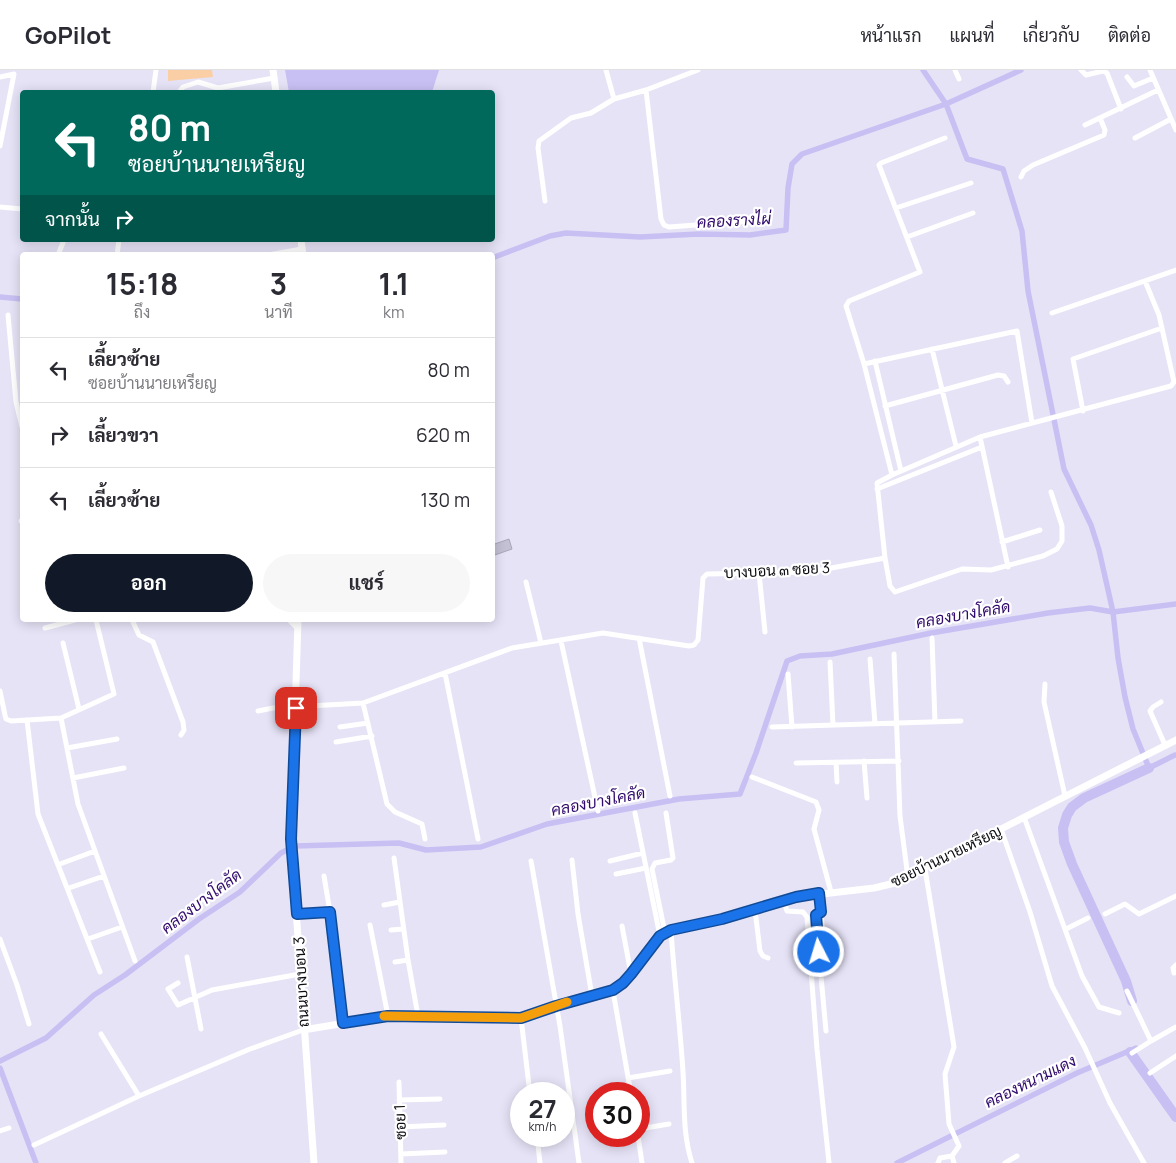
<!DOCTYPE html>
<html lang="th">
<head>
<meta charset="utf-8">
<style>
  :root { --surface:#fff; --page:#f7f7f7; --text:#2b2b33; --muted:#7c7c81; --line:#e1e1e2; --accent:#111827 }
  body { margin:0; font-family:Manrope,Sarabun,sans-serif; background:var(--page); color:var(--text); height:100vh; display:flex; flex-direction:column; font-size:19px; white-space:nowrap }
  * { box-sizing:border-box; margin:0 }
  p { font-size:16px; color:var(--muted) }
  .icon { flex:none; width:28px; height:28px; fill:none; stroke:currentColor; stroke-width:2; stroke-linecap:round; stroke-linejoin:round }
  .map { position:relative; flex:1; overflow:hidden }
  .panel { position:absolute; left:20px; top:182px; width:475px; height:370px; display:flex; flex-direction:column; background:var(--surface); border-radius:5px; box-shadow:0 2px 12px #0003 }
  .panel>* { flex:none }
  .guide { position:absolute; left:20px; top:20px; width:475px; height:152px; border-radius:5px; box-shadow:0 2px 12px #0003; background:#00695c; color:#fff; overflow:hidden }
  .speed { position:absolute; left:510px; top:1012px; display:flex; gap:10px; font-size:25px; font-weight:700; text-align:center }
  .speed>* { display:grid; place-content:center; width:65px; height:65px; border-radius:50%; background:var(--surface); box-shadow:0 2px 12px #0003; line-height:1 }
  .speed small { font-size:12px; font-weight:400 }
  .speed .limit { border:8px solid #d22; background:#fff; color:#111 }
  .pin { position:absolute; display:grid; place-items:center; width:42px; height:42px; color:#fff; margin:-21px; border-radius:10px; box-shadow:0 2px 8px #0006 }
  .me { position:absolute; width:55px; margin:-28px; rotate:355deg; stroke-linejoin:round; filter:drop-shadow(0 0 4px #0008) }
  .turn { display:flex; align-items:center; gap:18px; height:105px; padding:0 25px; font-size:22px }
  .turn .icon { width:65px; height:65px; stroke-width:2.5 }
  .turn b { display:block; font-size:35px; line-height:42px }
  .then { display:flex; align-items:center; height:48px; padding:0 25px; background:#0003; gap:10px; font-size:19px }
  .eta { display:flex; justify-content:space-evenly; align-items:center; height:85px; text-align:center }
  .eta b { font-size:30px; font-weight:700; line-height:35px }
  .button { display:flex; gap:10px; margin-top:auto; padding:10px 25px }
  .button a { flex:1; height:58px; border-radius:30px; background:var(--accent); color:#fff; font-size:20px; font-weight:700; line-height:58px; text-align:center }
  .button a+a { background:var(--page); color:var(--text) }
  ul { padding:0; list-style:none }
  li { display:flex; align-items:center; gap:15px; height:65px; padding:0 25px; border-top:1px solid var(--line) }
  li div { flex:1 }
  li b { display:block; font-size:19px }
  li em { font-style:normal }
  header { display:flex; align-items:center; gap:30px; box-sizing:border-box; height:70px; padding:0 25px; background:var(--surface); border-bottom:1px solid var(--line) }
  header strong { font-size:24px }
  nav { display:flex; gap:28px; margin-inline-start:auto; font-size:18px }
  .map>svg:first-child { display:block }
  .green { fill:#facfa5 }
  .water { fill:#c8c0f3 }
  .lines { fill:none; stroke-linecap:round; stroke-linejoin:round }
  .canal { stroke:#c8c0f3; stroke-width:5.5 }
  .river { stroke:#c8c0f3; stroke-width:10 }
  .building { fill:#c4c1d5; stroke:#a8a6b9 }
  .street { stroke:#fff; stroke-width:5 }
  .secondary { stroke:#fff; stroke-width:7 }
  .route-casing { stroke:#114b97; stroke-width:12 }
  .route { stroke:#1a73e8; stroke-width:9 }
  .slow { stroke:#f59e0b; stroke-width:9 }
  .labels { text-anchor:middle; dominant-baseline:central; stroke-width:4.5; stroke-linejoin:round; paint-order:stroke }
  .street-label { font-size:15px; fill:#0c0b11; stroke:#fff }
  .water-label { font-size:16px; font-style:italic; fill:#310b6d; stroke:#fff }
</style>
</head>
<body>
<header>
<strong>GoPilot</strong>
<nav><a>หน้าแรก</a><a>แผนที่</a><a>เกี่ยวกับ</a><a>ติดต่อ</a></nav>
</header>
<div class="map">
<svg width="1176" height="1093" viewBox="0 0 1176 1093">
  <rect width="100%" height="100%" fill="#e6e3f7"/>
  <path class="green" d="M168 0H212L213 7 168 11Z"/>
  <path class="water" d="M285 0H439L432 22H289Z"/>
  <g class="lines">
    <path class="canal" d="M923 0 946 34 967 89 1003 99 1022 161 1028 221 1064 399 1091 455 1099 480 1113 542 1118 588 1125 627 1133 659 1149 698 1175 685
      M492 188 550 166 566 163 640 167 699 164 750 165 786 160 788 118 792 94 802 84 946 34 1021 0
      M0 227 22 229
      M0 991 46 968 94 925 125 905 199 849 240 822 281 783 295 776 399 773 426 780 481 777 547 754 679 729 740 724 756 683 787 591 800 586 832 584 931 563 1048 543 1090 538 1113 542 1176 534
      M0 998 36 1093
      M897 1093 1077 1003 1136 978"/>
    <path class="river" d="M1132 931 1126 911 1072 794 1064 772 1063 758 1067 745 1072 737 1084 728 1149 698
      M1130 982 1176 1047"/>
  </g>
  <path class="building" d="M509 469 512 479 492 486V475Z"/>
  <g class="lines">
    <path class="street" d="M606 0 614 29 646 20 698 0
      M955 0 959 9
      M1081 0 1086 5 1103 1 1107 3 1121 39
      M1150 0 1176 60
      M0 7 14 4 0 76
      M1127 7 1134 16 1153 8
      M646 20 661 149 664 155 669 157 750 151
      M153 22 156 0
      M179 22 183 17 198 12 218 18 274 8
      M1085 55 1158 20
      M1135 68 1171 49
      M1021 107 1024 101 1033 95 1104 65 1105 60 1100 48
      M545 131 538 78 539 71 571 48 591 43 614 29
      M0 137 22 139
      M896 138 971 113
      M907 167 973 143
      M58 185 64 170
      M117 185 119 170
      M268 185 302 179
      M1052 243 1176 200
      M8 245 16 332 22 357
      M932 279 956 376
      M875 291 901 401
      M864 294 1017 261 1032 353
      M885 336 998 305 1004 306 1008 312
      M1083 341 1073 289 1162 258
      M980 367 1008 497
      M892 405 980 367 1171 316 1174 312 1159 245 1145 211
      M877 419 982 377
      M21 451H22
      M1002 472 1040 460
      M885 488 877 413 892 405 864 294 846 236 849 231 920 202 879 95 881 93 945 68
      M759 503 765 562
      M526 512 541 573
      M132 550 139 565 153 572 183 652 184 660 181 665
      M289 550 298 559
      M45 558 75 550
      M639 568 670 726
      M932 568 935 652
      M561 571 598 741
      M63 573 79 639
      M894 584 900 746 908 808
      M870 589 875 654
      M830 592 833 655
      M445 603 478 769
      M788 604 792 657
      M1045 614 1044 632 1065 726
      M0 621 5 645 6 649 11 651 61 648 114 624 96 550
      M1161 632 1153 637 1150 641 1165 675
      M363 633 387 734 395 742 422 754 425 769
      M258 641 273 638 363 633 512 578 603 563 689 576 694 575 698 570 703 508 707 504 810 502 885 488 890 516 895 522 962 499 991 500 1043 486 1057 479 1062 471V456L1051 422
      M61 648 78 734 135 891
      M27 650 38 744 100 902
      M340 657 368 653
      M772 657 961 651
      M336 672 372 666
      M67 678 117 669
      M864 691 867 728
      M836 692 837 712
      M796 693 899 691
      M752 707 816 732 819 740 814 759 831 822
      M73 708 124 698
      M635 743 660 866
      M1024 747 1082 906 1099 937 1119 943
      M1001 759 1030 842 1052 916 1085 978 1110 1033 1144 1093
      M394 788 408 890 418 946
      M572 790 578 844 592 926
      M531 791 560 956 579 1093
      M610 791 643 783
      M60 794 95 781
      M925 799 954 977 945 1004 949 1054 959 1076 952 1086 954 1093
      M616 804 646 798
      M324 806 330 842 343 953
      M69 818 104 806
      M819 823 823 864 827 872
      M784 831 787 841 803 842 807 847 817 979 829 1093
      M384 835 400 832
      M755 840 760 881 763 886 768 888
      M821 843 816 845V851L826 961
      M297 844 330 842
      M1105 844 1125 834 1139 844 1176 826
      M370 855 388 946
      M622 856 631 904
      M1066 859 1088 848
      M391 860 403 859
      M671 860C674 907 680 954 683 1002 685 1033 682 1062 692 1093
      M665 863 652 799 655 793 671 790 673 788 666 743
      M0 869 17 915 29 954
      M88 869 122 857
      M187 887 201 959
      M395 892 408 890
      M1174 903 1173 898 1176 895
      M178 913 168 919 178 935 212 920 300 904
      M613 921 631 1024
      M1127 921 1151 971 1176 957
      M521 948 530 1024
      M101 964 139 1026
      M1132 983 1151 971
      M1150 1003 1176 986
      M628 1008 670 1001
      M399 1012 401 1093
      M399 1030 440 1029
      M400 1057 444 1055
      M639 1059 669 1054
      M0 1061 9 1058
      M537 1066 540 1093
      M638 1066 642 1093
      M34 1075 139 1026 250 979 303 960
      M401 1084 445 1082
      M938 1093 940 1088 952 1086
      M1005 1093 1017 1086"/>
    <path class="secondary" d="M273 0 276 22
      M301 170 303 185
      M298 550 291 769 314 1093
      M303 960 388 946 521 948 556 935 613 921 631 904 660 866 671 860 746 843 796 827 874 818 895 813 1176 670"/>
  </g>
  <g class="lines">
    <g class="route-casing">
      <path id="route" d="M296 638 291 769 297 844 330 842 343 953 388 946 521 948 556 936 613 920 623 913 631 904 660 866 671 860 722 849 796 827 819 823 821 842 816 845 819 882"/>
    </g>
    <use href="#route" class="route"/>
    <path class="slow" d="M384 946 521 948 567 932"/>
  </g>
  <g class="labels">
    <g class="street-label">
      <text transform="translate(777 500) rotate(-3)">บางบอน ๓ ซอย 3</text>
      <text transform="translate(946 786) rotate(-26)">ซอยบ้านนายเหรียญ</text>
      <text transform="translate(301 912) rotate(-93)">ถนนบางบอน 3</text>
      <text transform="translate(400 1052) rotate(-92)">ซอย 1</text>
    </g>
    <g class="water-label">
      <text transform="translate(734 150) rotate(-3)">คลองรางไผ่</text>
      <text transform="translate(963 544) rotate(-10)">คลองบางโคลัด</text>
      <text transform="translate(598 731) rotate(-11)">คลองบางโคลัด</text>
      <text transform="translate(201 831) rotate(-37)">คลองบางโคลัด</text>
      <text transform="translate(1030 1011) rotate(-26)">คลองหนามแดง</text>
    </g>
  </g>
</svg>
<div class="speed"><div>27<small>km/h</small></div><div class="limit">30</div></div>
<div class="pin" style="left:296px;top:638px;background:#d93025"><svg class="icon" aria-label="arrive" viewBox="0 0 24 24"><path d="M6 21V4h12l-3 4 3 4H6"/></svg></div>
<svg class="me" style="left:819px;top:882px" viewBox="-20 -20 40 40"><circle r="17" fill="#1a73e8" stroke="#fff" stroke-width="3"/><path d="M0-11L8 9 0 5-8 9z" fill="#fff"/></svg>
<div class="guide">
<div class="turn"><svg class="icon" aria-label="left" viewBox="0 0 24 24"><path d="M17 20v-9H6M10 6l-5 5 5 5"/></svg><div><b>80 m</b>ซอยบ้านนายเหรียญ</div></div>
<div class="then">จากนั้น<svg class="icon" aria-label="right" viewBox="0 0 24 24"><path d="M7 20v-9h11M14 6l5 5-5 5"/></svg></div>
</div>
<section class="panel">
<div class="eta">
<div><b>15:18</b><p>ถึง</p></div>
<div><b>3</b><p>นาที</p></div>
<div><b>1.1</b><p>km</p></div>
</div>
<ul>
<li><svg class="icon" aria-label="left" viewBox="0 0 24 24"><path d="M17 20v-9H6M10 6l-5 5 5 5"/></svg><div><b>เลี้ยวซ้าย</b><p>ซอยบ้านนายเหรียญ</p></div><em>80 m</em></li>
<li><svg class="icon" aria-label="right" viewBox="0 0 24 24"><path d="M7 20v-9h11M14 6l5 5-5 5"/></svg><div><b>เลี้ยวขวา</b></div><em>620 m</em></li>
<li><svg class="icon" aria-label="left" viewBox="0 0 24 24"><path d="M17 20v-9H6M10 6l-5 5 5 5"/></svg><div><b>เลี้ยวซ้าย</b></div><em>130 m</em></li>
</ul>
<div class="button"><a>ออก</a><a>แชร์</a></div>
</section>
</div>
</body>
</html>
